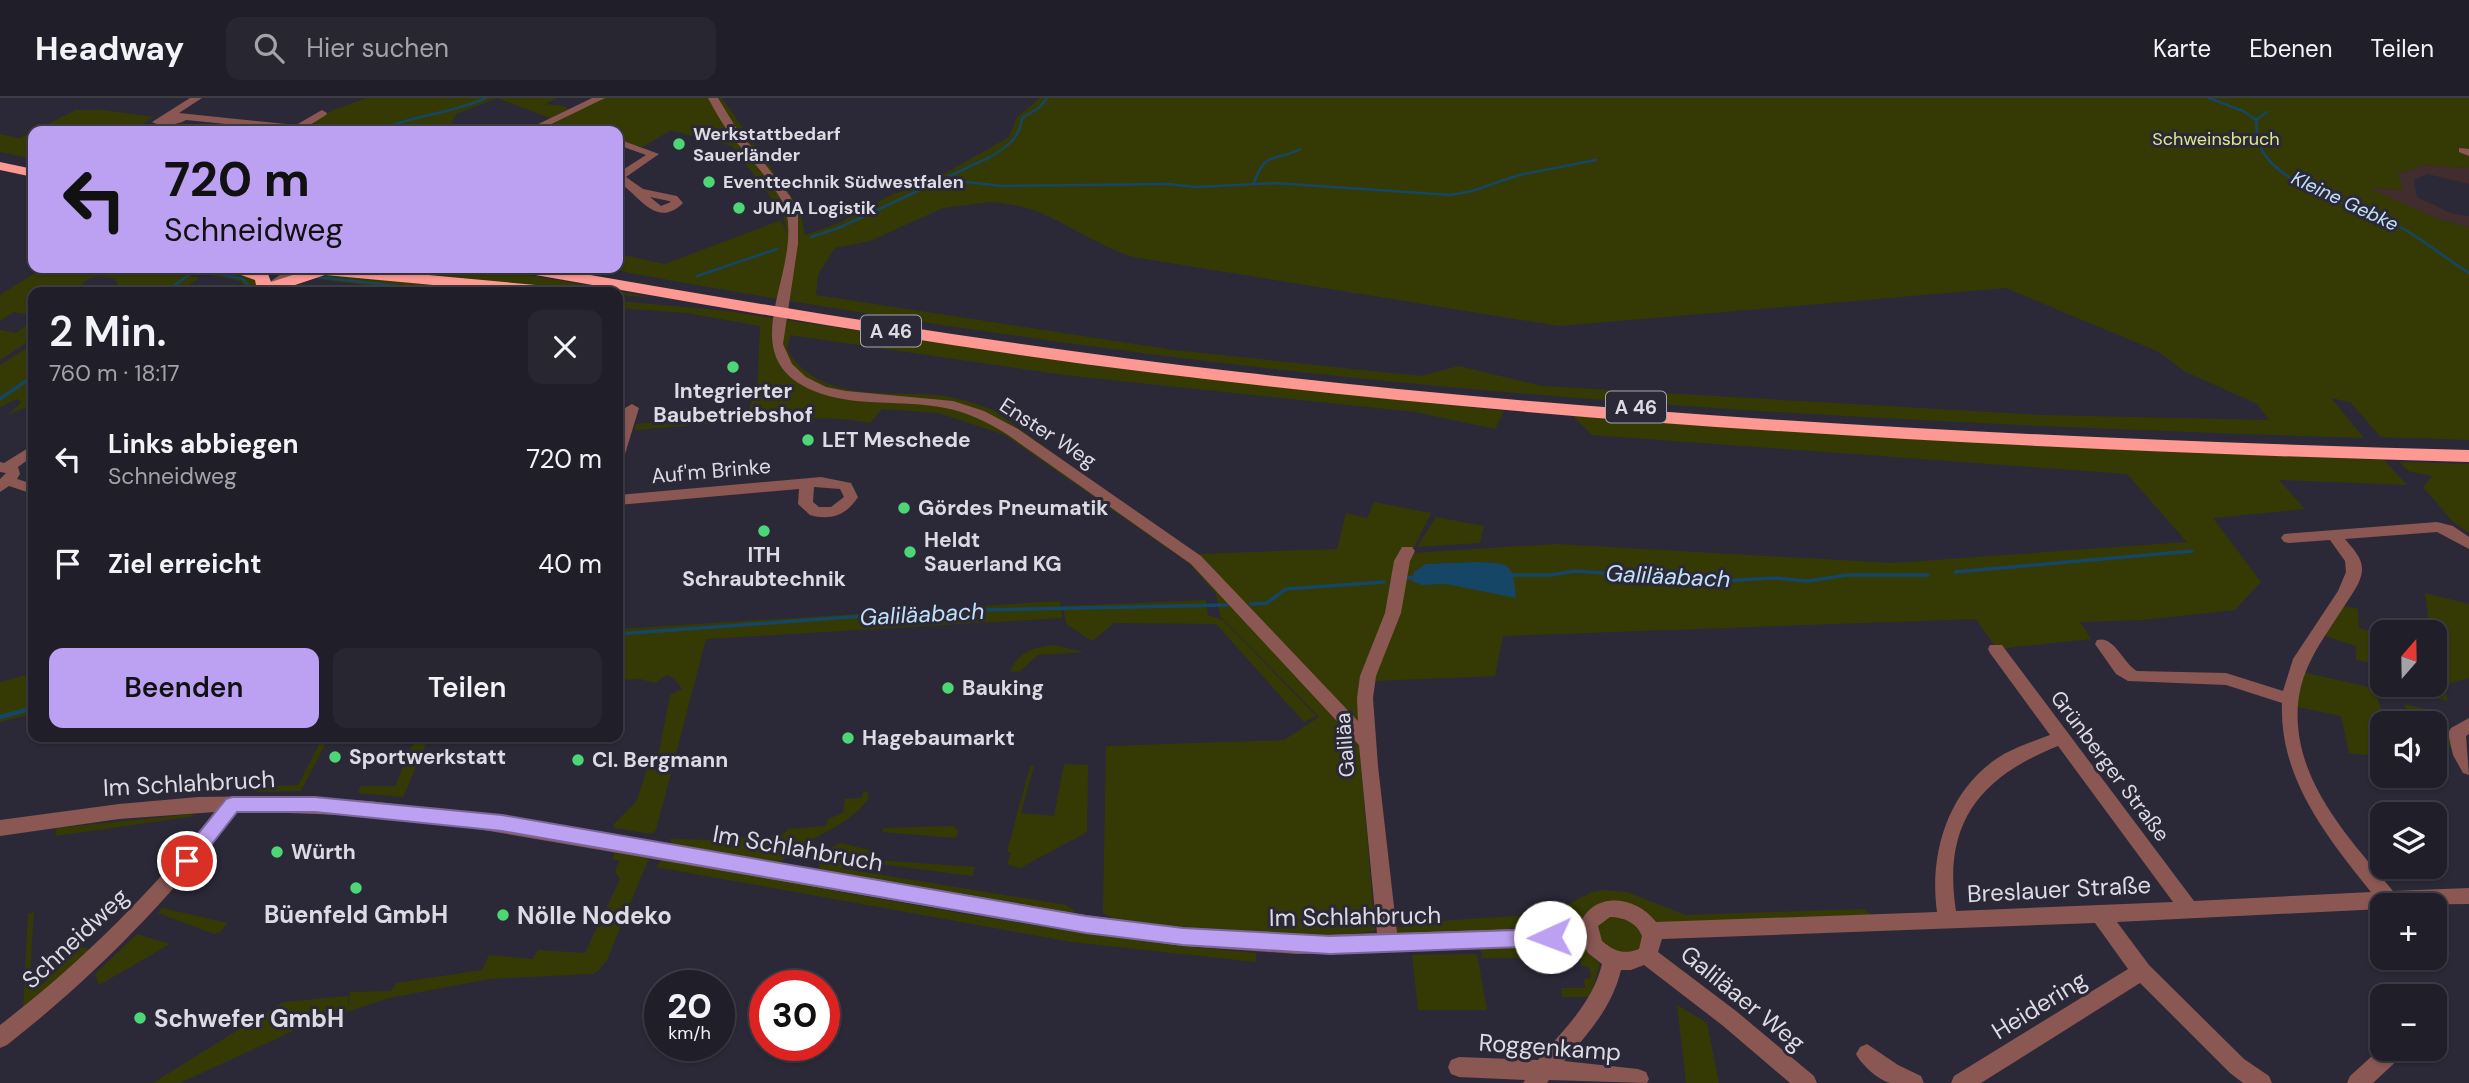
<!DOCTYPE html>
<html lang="de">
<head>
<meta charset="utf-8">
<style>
  :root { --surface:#201f29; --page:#282731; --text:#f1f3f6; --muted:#a2a2a8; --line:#3d3d46; --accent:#bca0f2 }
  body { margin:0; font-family:"DM Sans",sans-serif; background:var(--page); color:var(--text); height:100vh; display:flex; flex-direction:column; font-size:26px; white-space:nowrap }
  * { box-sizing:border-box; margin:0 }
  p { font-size:23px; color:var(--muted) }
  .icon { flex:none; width:38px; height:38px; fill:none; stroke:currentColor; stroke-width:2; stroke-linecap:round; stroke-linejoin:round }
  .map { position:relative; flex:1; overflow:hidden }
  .side { position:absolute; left:28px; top:189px; width:595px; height:455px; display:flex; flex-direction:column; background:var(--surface); border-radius:14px; box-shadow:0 2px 5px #0004,0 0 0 2px var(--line) }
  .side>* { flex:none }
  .banner { position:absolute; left:28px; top:28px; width:595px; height:147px; border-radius:14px; box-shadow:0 2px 5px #0004,0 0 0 2px var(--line); background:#bca0f2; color:#111; overflow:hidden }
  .needle { width:46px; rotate:20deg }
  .controls { position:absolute; left:2370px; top:522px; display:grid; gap:14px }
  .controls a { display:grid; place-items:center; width:77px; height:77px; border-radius:14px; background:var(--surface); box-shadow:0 2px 5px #0004,0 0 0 2px var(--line); font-size:35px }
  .speed { position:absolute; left:644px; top:872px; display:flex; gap:14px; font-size:35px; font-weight:700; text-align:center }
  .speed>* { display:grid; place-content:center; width:91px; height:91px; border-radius:50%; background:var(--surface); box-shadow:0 2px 5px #0004,0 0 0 2px var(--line); line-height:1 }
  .speed small { font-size:18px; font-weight:400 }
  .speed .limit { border:10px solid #d22; background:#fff; color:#111 }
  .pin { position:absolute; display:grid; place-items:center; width:60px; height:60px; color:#fff; margin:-30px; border:4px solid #fff; border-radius:50%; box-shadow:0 2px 7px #0007 }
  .me { position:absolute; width:77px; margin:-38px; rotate:268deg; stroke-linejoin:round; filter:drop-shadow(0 0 5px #0008) }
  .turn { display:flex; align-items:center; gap:24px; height:147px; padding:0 21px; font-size:32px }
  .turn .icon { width:91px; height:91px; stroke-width:2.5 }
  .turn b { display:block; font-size:49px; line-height:60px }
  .round { display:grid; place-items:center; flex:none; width:74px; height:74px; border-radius:14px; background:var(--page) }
  .summary { display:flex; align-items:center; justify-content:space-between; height:119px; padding:0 21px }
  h1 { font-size:42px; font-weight:600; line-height:52px }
  .primary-button { display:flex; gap:14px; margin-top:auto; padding:14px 21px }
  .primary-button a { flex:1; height:80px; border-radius:14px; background:var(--accent); color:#111; font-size:28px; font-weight:600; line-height:80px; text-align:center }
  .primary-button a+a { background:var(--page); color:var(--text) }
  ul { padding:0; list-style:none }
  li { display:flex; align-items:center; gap:21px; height:105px; padding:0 21px }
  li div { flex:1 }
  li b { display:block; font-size:26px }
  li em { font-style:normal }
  header { display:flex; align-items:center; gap:42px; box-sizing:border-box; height:98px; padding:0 35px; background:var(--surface); border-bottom:2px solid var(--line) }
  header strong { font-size:33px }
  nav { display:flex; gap:38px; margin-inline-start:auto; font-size:24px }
  .search { width:490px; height:63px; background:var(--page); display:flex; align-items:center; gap:18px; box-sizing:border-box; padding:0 24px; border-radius:14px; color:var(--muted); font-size:26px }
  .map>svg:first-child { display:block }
  .commercial { fill:#412c2e }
  .green { fill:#353a05; fill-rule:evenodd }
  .water { fill:#154666 }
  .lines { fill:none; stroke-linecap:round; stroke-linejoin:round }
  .stream-far2 { stroke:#154666; stroke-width:2.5 }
  .stream-far1 { stroke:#154666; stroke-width:3.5 }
  .stream { stroke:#154666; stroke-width:4.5 }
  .minor { fill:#8a5753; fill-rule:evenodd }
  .highway { fill:#fd9892; fill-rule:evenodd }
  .route { fill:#bca0f2; stroke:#7a689d; stroke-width:2 }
  .poi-dot { fill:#4dd676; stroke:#2b2937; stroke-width:2.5 }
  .labels { text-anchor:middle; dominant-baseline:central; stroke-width:6; stroke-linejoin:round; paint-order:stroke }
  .far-poi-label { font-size:18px; font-weight:bold; fill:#dcdbe4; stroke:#2b2937; text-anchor:start }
  .far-park-label { font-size:18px; fill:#ddea89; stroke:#2b2937 }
  .far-water-label { font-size:19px; font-style:italic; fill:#c0e1fa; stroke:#2b2937 }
  .shield { fill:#2b2937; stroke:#a7a6b0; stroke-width:2 }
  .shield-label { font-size:19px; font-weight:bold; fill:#dcdbe4 }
  .poi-label { font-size:21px; font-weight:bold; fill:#dcdbe4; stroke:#2b2937; text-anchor:start }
  .street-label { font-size:21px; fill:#dcdbe4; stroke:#2b2937 }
  .water-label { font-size:23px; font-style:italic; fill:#c0e1fa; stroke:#2b2937 }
  .near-street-label { font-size:24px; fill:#dcdbe4; stroke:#2b2937 }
  .near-poi-label { font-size:24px; font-weight:bold; fill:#dcdbe4; stroke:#2b2937; text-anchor:start }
</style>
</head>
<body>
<header>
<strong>Headway</strong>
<div class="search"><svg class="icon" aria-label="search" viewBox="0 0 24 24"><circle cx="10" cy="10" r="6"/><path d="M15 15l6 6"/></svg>Hier suchen</div>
<nav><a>Karte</a><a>Ebenen</a><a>Teilen</a></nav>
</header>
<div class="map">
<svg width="2469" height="985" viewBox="0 0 2469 985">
  <rect width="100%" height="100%" fill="#2b2937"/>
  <path class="commercial" d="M2423 67 2469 70V86L2427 76 2414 82 2417 99 2451 115 2469 118V129L2438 121 2366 90 2402 92 2398 76Z"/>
  <path class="green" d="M367 0H557L545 6 564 8 569 11 527 33H522L550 20 497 0 456 16 450 28 456 31 317 28 314 24 333 12Z
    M603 0H722L800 111 805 137 839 125 893 96 923 88 1009 39 1017 19 1040 0H2469V70L2423 67 2398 76 2403 92 2368 90 2438 121 2469 129V342L2381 339 2350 304 2331 300 2364 340C2055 330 1747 317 1439 288 1170 263 901 224 635 176L608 170H618V156L665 166 781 122 787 136 783 115 732 48 677 34 670 33 642 49 618 42V33H531ZM991 104C1008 106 1024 108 1039 114 1071 128 1099 148 1133 159L1559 228 2006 190 2159 254 2184 273 2257 306 2269 322 2042 317 1542 288 1459 268 1420 278 1174 252 816 197 818 177 835 150 870 143 943 110Z
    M76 12H103L154 19 130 33H34Z
    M33 33V61L0 54V36L20 40Z
    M43 170H99L145 176 152 170H224L257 180 258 192 255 194H239L244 188 240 183 194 174 190 178 200 180 177 194H112L118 188 115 181C102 178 90 176 81 187L85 188 76 194H33V217L14 214 0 223V197Z
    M321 170H491L649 199 618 197V194H583Z
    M332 176 531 194H421L316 181Z
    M618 203 718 212 1097 268 1504 313 1495 331 1415 314 1064 277 790 237 787 252C820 304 882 293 936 297 956 299 975 305 993 312L1195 456 1337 451 1346 415 1367 420 1374 404 1431 415 1411 455 1556 446 1893 465 2187 444 2127 376 1592 337 1573 318 2021 347 2384 362 2407 387 2279 382 2305 411 2213 420 2261 484 2235 512 2142 522 2080 524 2091 541 1997 551 1976 521 1503 538 1495 578 1374 583 1360 654 1375 833 1285 843 1116 822 1103 815 1106 648 1284 642 1319 619 1220 518 1216 496 1190 466 1005 337 939 315 882 311 870 325C831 317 795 321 756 325L755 322 635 332 636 326 749 316 751 303H757L760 228 687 215 618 210ZM1476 464 1496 465 1516 499 1446 486 1422 487 1426 466Z
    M26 228 33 229V240L0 262V232L16 235Z
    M33 246V293L29 296 33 298V306L8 317 22 304 17 301 0 309V267Z
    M2400 364 2469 366V435L2453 424 2423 389 2432 378 2408 373Z
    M1436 419 1484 428 1480 445 1417 449Z
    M2425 495 2469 506V580L2444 587 2448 603 2406 593 2403 586H2434V534H2430Z
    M1206 502 1208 517 1223 522 1316 618 1304 624 1216 526 1114 525 1092 543 1066 526 1063 508Z
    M1060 503 1062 520 706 541 656 732 652 736 614 730V726L636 704 649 665 657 664 670 597 682 591 675 581 667 577 655 585 640 581 623 582 618 588V531Z
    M2340 507 2358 511 2359 530 2382 537V567L2356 562V548L2322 537Z
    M1054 547 1084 554 1038 557 1020 573 1010 574C1017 554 1035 549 1054 547Z
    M2302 574 2374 590 2384 619 2410 625H2382V659L2349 655 2341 618 2293 608Z
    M33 575V616L0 624V584Z
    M2404 606 2444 615 2455 650 2434 648V625H2412Z
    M323 639H329L301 693 255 694 262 680H274L270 688 298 687Z
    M416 639H429L403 699 358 695 361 688H395Z
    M1064 666 1088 667 1087 734 1020 770 1007 766 1011 754H1007L1030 668H1034L1021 715 1054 718Z
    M867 693 869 700 859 712 842 725 796 751 779 765H770L672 747 670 741 717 742 782 737 788 731 826 728 828 721 843 715 845 701 862 700 863 694Z
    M191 716 195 718 55 738 57 730Z
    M954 728 958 733 956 740 882 734 884 730Z
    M841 745 877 754 875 762 975 769 972 778 850 762 847 770H839L1066 807 1076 814 1069 816 820 773C815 759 829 749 841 745Z
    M615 755 649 760 607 862 598 873 592 876 490 881 389 900 304 928 180 985H153L283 904 348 898V912L350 894 391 893 396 885 482 872 489 857 533 861 538 852 585 855 620 781 615 773 620 763 612 761Z
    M662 761C859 796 1056 838 1256 855V864L1072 844 656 769Z
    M1603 792 1627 794 1685 817 1864 811 1873 818 1657 825 1643 815 1483 834 1396 838 1395 830 1439 823 1543 816 1563 809 1592 794Z
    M162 810 228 825 221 833 214 836 158 815Z
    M34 814 29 890 42 886 82 849 95 853 23 913 28 816Z
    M1620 816 1643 832V849L1628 859 1602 848 1596 830 1601 821Z
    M137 836 170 846 99 887 95 876Z
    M1580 848 1585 849 1600 866 1590 899H1562L1561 890H1585L1584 881 1591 880 1589 869 1581 868 1580 860H1482L1480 849Z
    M1477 856 1487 912H1418L1412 857Z
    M1677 907 1707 925 1719 985H1686Z"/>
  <path class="water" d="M1476 464C1511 465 1513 465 1516 500L1446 486 1422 487 1412 483 1414 474 1426 466Z"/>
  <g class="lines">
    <path class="stream-far2" d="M2209 0 2243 13 2256 22
      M2267 14 2256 22C2257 29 2256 37 2258 43 2273 91 2363 108 2402 130 2425 143 2446 161 2469 175
      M377 33C412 17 451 16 486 0
      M946 82 1004 88 1168 86 1197 89 1275 85 1450 97 1472 93 1519 77 1596 62
      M1254 85C1265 51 1277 64 1300 51
      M811 139 841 129 990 59C1007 49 1020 40 1022 20L1040 9 1047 0
      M196 171 243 181 251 191
      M697 178 777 151
      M317 179 453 194
      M165 194 197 171"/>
    <path class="stream-far1" d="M0 301 33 278
      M1955 474 2192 453
      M1512 477H1551L1575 473 1720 483 1775 480 1808 483 1847 477H1928
      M1408 480 1417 479
      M1251 506 1267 505 1286 491 1384 484
      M618 536 933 513 1227 507"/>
    <path class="stream" d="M0 619 33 610"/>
    <path class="minor" d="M190 0H202L179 15 296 27 322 12 327 15 326 17 310 27 438 30 443 33H298L186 22C179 27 159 29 152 24Z
      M592 0H605L537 33H524Z
      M708 0H718L735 28 790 98 798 115V146L783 246 792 266 806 279 826 289 846 293 953 303 984 313 1018 331 1201 458 1358 623 1357 600 1360 578 1385 515 1394 463 1402 449H1412L1415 453 1410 463 1401 515 1376 578 1373 600 1378 668 1397 835 1579 829C1591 792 1636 797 1656 824L1937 814C1929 757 1947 695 1996 661 2012 650 2032 644 2050 637L1990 555 1988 551 1990 547H2002L2194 803 2371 794C2327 739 2279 680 2282 605L2226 587 2128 583 2116 576 2095 546 2097 542C2114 537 2123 565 2137 573L2226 575 2283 593 2293 561 2338 493 2346 474 2345 463 2330 442 2289 445 2284 444 2281 440 2284 436 2437 424 2453 428 2469 439V451L2437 434 2345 441C2353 451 2363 460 2362 473 2361 485 2351 497 2345 507 2319 548 2294 576 2298 628 2303 693 2354 746 2393 793L2469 790V806L2382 807V811L2117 824 2149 867 2244 961 2269 978 2272 985H2243L2230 975 2140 885 1981 985H1951L1954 978 2128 871 2095 825 1662 841 1658 854 1736 913 1814 978 1817 985H1790L1722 927 1644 867 1631 872H1621C1612 909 1589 935 1564 963L1638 971 1646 974 1649 981 1647 985 1549 982 1547 985H1523L1525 982 1459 979 1451 976 1448 969 1451 962 1459 959 1538 962C1564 931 1592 906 1602 866L1588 855 1583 846 1297 856 1183 848 1085 835 466 729 368 718 237 713C170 801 95 878 7 947L0 950V927C81 865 152 794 215 714L119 721 0 738V722L119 706 198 699 278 698 368 703 515 720 1085 817 1183 830 1297 838 1377 835 1359 647 1191 466 1008 337C989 325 968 314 945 310 902 301 855 310 814 293 729 258 802 176 786 113 779 89 742 53 727 32 720 22 714 11 708 0ZM2058 648 2173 804 1956 813C1942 725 1980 679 2058 648ZM1610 819C1624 819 1637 825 1642 838L1639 851C1623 857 1614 853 1602 843L1598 828Z
      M618 41 659 56 626 79 643 91 677 98 683 105C656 132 639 96 618 84V75L646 57 618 47ZM650 99 669 103 671 104 661 108Z
      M2459 50 2469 51V58L2459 54Z
      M290 170H304L269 194H255Z
      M632 306 639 310 625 356 618 361V334L625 310Z
      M33 347V358L18 369 20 376 17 381 33 386V396L9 388 0 394V381L6 375 0 374V364L4 365Z
      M821 379 851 385 858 399C847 417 830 423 810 417L798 406 799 391 618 407V397ZM814 389 840 391 844 399 831 409H819L813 404Z
      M2469 620V636L2466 638 2469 677 2463 675 2453 657 2448 635 2451 630Z
      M1867 946 1898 967 1921 978 1924 985C1913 985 1900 985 1890 985 1878 982 1861 966 1856 956L1860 949Z
      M2382 949 2406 950 2403 957 2373 985H2347L2350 978Z"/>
    <path class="highway" d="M0 64 33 71V79L0 72Z
      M228 170H251L268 176 271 184 314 170H352L558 189 566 194H509L325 177 274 194H251L256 187 255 182 230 173Z
      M516 170H550C779 210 1009 248 1240 274 1648 321 2058 341 2469 352V364C2030 352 1591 329 1155 275 944 249 734 212 524 175Z"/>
  </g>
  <path class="route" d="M232 699H315L502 717 1086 818 1183 830 1330 838 1550 831 1557 833 1560 839 1557 846 1550 848 1330 856 1183 847 1086 835 502 733 315 714H237L194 769 187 771 180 769 177 763 180 758 226 701Z"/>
  <g class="poi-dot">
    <circle cx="679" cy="46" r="7"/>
    <circle cx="709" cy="84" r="7"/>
    <circle cx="739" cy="110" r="7"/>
    <circle cx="733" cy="269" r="7"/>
    <circle cx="808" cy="342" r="7"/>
    <circle cx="904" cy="410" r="7"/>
    <circle cx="764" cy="433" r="7"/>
    <circle cx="910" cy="454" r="7"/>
    <circle cx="948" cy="590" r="7"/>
    <circle cx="848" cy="640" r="7"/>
    <circle cx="335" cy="659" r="7"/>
    <circle cx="578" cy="662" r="7"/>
    <circle cx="277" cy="754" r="7"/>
    <circle cx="356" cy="790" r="7"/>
    <circle cx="503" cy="817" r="7"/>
    <circle cx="140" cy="920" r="7"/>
  </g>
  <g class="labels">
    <g class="far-poi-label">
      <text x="693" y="36">Werkstattbedarf<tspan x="693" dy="21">Sauerländer</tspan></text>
      <text x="723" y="84">Eventtechnik Südwestfalen</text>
      <text x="753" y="110">JUMA Logistik</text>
    </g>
    <g class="far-park-label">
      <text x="2216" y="41">Schweinsbruch</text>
    </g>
    <g class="far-water-label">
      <text transform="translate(2345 103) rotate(25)">Kleine Gebke</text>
    </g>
    <g class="shield">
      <rect x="861" y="217.5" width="60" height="31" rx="5"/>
      <rect x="1606" y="293.5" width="60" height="31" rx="5"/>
    </g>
    <g class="shield-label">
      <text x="891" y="233">A 46</text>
      <text x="1636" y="309">A 46</text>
    </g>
    <g class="poi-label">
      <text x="733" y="293" text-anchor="middle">Integrierter<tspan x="733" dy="24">Baubetriebshof</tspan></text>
      <text x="822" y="342">LET Meschede</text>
      <text x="918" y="410">Gördes Pneumatik</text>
      <text x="924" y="442">Heldt<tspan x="924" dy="24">Sauerland KG</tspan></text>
      <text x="764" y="457" text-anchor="middle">ITH<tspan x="764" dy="24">Schraubtechnik</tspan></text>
      <text x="962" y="590">Bauking</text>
      <text x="862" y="640">Hagebaumarkt</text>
      <text x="349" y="659">Sportwerkstatt</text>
      <text x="592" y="662">Cl. Bergmann</text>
      <text x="291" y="754">Würth</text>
    </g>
    <g class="street-label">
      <text transform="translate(1048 335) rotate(33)">Enster Weg</text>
      <text transform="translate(711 373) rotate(-5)">Auf'm Brinke</text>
      <text transform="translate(1345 647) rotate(-94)">Galiläa</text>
      <text transform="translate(2110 668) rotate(53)">Grünberger Straße</text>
    </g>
    <g class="water-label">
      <text transform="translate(1668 478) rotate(3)">Galiläabach</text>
      <text transform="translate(922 516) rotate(-3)">Galiläabach</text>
    </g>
    <g class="near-street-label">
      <text transform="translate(189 685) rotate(-3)">Im Schlahbruch</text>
      <text transform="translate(798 750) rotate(10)">Im Schlahbruch</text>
      <text transform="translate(2059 791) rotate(-3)">Breslauer Straße</text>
      <text transform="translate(1355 818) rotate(-1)">Im Schlahbruch</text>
      <text transform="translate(75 840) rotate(-43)">Schneidweg</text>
      <text transform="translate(1743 900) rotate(39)">Galiläaer Weg</text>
      <text transform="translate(2039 907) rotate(-32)">Heidering</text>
      <text transform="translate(1550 949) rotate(4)">Roggenkamp</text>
    </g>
    <g class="near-poi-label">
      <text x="356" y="816" text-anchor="middle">Büenfeld GmbH</text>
      <text x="517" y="817">Nölle Nodeko</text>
      <text x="154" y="920">Schwefer GmbH</text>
    </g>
  </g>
</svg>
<div class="controls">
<a><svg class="needle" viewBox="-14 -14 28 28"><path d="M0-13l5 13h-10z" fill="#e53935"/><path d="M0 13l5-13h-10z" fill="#a2a2a8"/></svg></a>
<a><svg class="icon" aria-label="sound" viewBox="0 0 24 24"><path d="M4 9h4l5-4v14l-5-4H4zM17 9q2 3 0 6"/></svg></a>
<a><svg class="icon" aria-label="layers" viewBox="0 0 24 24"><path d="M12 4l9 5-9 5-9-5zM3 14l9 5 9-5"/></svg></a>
<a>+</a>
<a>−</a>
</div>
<div class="speed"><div>20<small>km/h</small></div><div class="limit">30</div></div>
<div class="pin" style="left:187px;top:763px;background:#d93025"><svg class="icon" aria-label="arrive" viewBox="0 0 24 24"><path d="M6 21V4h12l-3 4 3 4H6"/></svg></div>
<svg class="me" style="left:1550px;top:839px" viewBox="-20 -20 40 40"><circle r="19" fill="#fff"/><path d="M0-13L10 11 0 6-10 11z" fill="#bca0f2"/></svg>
<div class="banner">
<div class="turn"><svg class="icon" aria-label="left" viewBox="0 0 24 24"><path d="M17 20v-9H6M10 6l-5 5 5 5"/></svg><div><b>720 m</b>Schneidweg</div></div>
</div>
<section class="side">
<div class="summary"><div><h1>2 Min.</h1><p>760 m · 18:17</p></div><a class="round"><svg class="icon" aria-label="close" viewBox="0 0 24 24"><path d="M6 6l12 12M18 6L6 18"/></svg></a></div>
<ul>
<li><svg class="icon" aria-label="left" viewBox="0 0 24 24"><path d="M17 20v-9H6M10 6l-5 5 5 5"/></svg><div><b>Links abbiegen</b><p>Schneidweg</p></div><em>720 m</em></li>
<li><svg class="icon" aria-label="arrive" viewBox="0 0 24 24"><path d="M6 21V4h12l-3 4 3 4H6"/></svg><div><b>Ziel erreicht</b></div><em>40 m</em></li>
</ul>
<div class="primary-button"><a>Beenden</a><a>Teilen</a></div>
</section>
</div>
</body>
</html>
